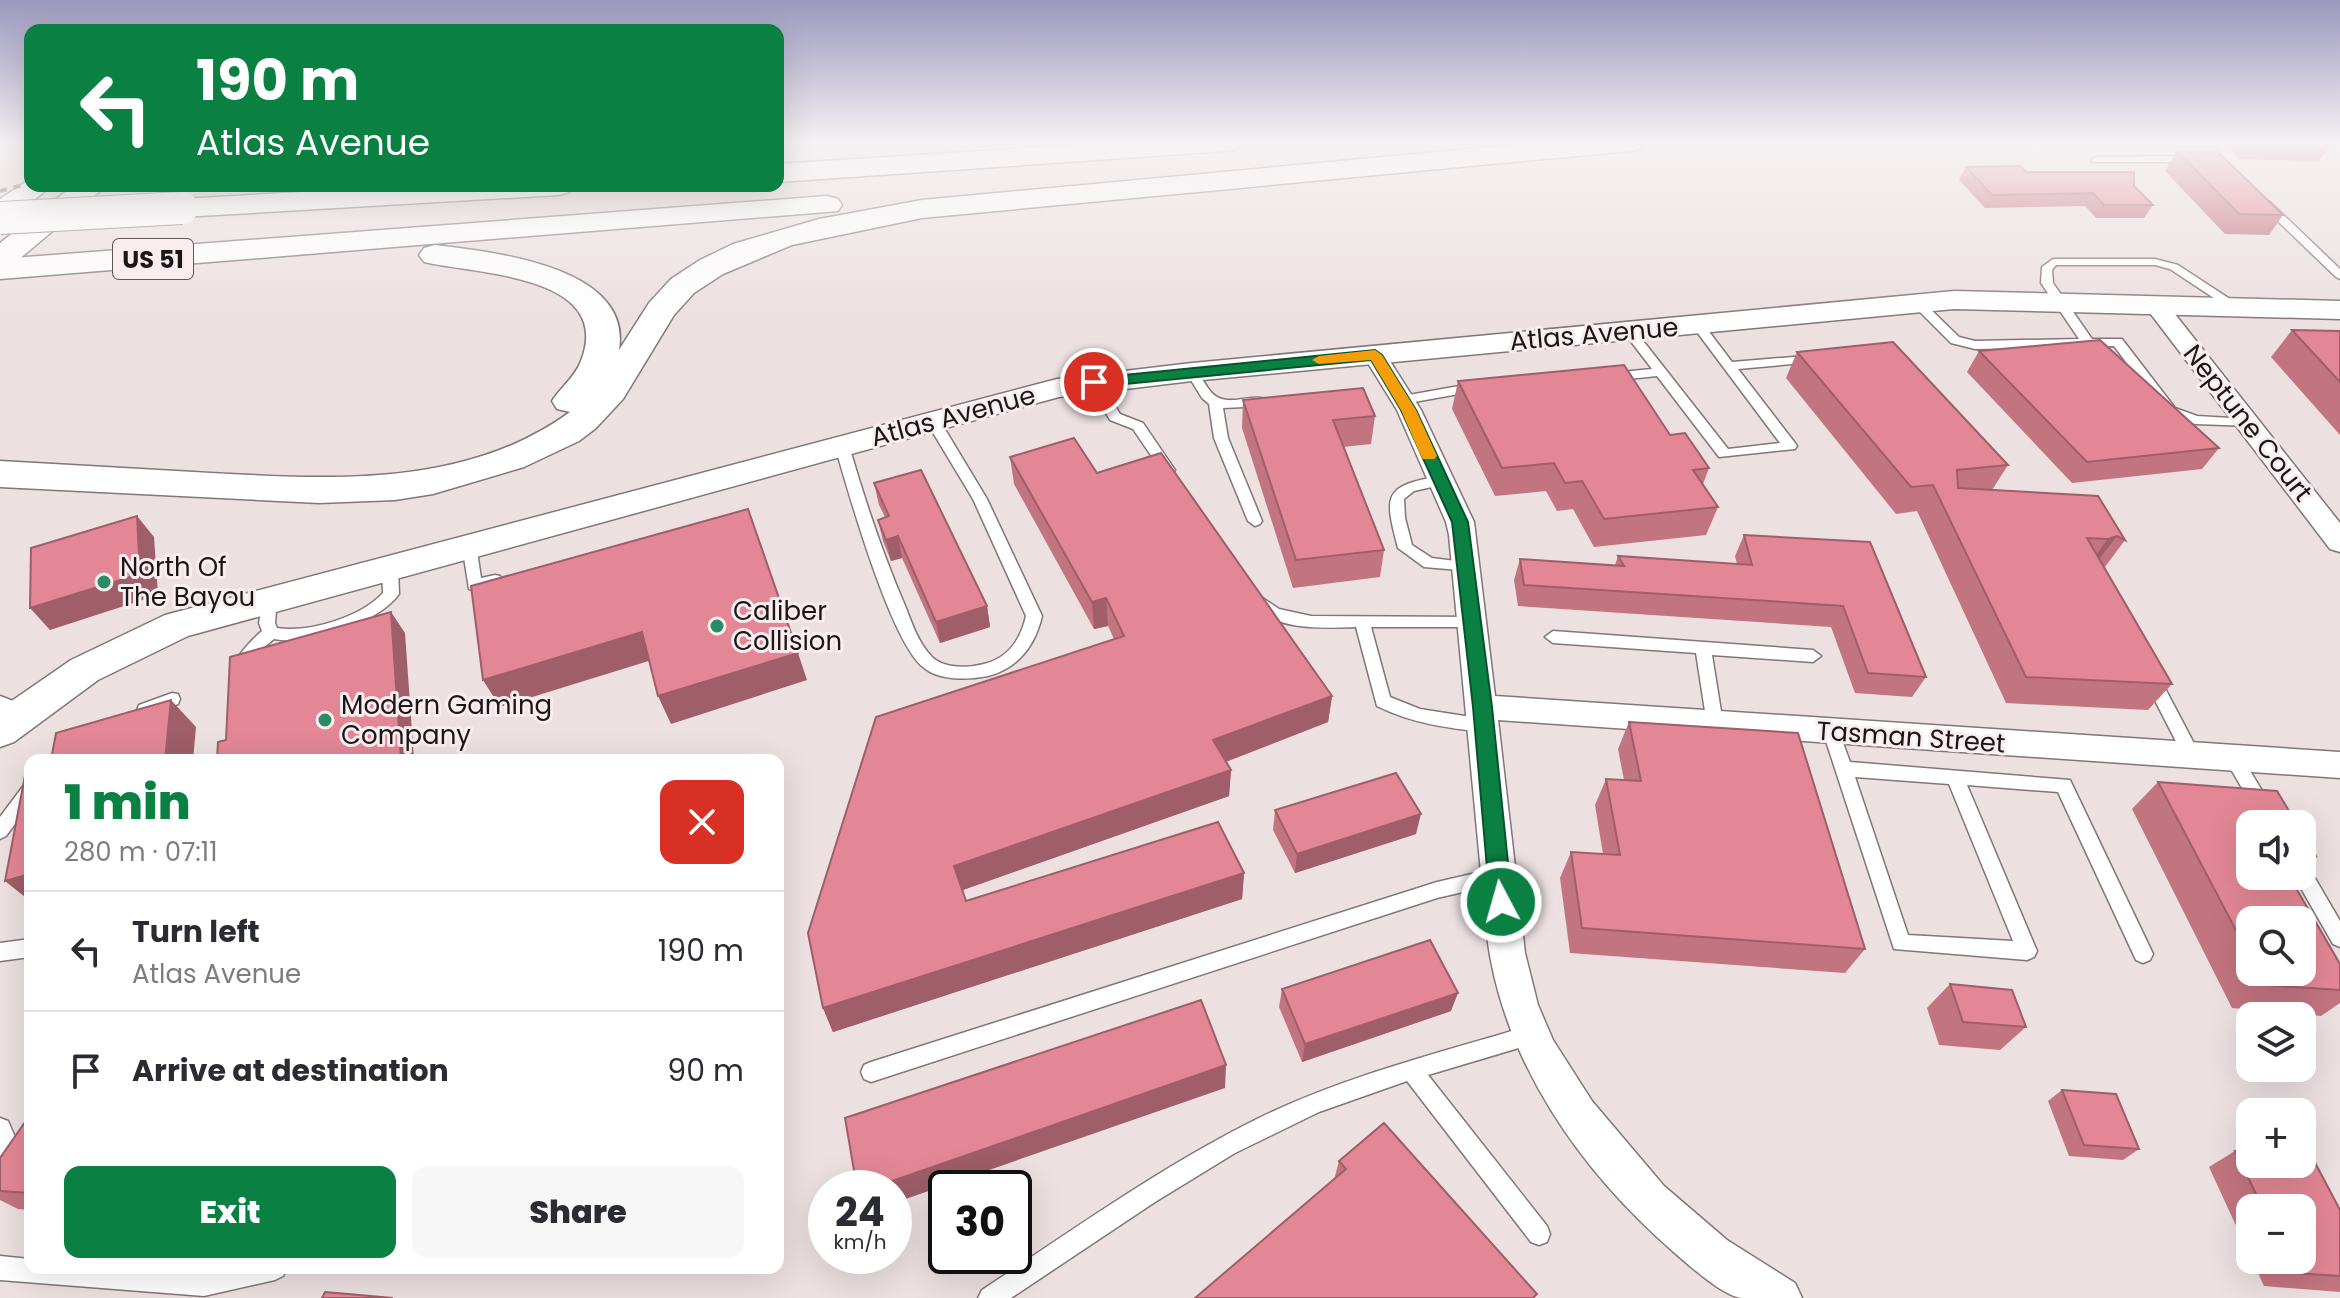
<!DOCTYPE html>
<html lang="en">
<head>
<meta charset="utf-8">
<style>
  :root { --surface:#fff; --page:#f7f7f7; --text:#2b2b33; --muted:#7c7c81; --line:#e1e1e2; --accent:#0b8043 }
  body { margin:0; font-family:Poppins,sans-serif; background:var(--page); color:var(--text); height:100vh; display:flex; flex-direction:column; font-size:30px; white-space:nowrap }
  * { box-sizing:border-box; margin:0 }
  p { font-size:26px; color:var(--muted) }
  .icon { flex:none; width:44px; height:44px; fill:none; stroke:currentColor; stroke-width:2; stroke-linecap:round; stroke-linejoin:round }
  .map { position:relative; flex:1; overflow:hidden }
  .side { position:absolute; left:24px; top:754px; width:760px; height:520px; display:flex; flex-direction:column; background:var(--surface); border-radius:16px; box-shadow:0 8px 32px #0002 }
  .side>* { flex:none }
  .guide { position:absolute; left:24px; top:24px; width:760px; height:168px; border-radius:16px; box-shadow:0 8px 32px #0002; background:#0b8043; color:#fff; overflow:hidden }
  .tools { position:absolute; left:2236px; top:810px; display:grid; gap:16px }
  .tools a { display:grid; place-items:center; width:80px; height:80px; border-radius:16px; background:var(--surface); box-shadow:0 8px 32px #0002; font-size:40px }
  .speed { position:absolute; left:808px; top:1170px; display:flex; gap:16px; font-size:40px; font-weight:700; text-align:center }
  .speed>* { display:grid; place-content:center; width:104px; height:104px; border-radius:50%; background:var(--surface); box-shadow:0 8px 32px #0002; line-height:1 }
  .speed small { font-size:20px; font-weight:400 }
  .speed .limit { border:4px solid #111; border-radius:12px; background:#fff; color:#111 }
  .pin { position:absolute; display:grid; place-items:center; width:68px; height:68px; color:#fff; margin:-34px; border:4px solid #fff; border-radius:50%; box-shadow:0 2px 8px #0007 }
  .me { position:absolute; width:88px; margin:-44px; rotate:354deg; stroke-linejoin:round; filter:drop-shadow(0 0 6px #0008) }
  .turn { display:flex; align-items:center; gap:28px; height:168px; padding:0 40px; font-size:36px }
  .turn .icon { width:104px; height:104px; stroke-width:2.5 }
  .turn b { display:block; font-size:56px; line-height:68px }
  .round { display:grid; place-items:center; flex:none; width:84px; height:84px; border-radius:16px; background:var(--page) }
  .summary { display:flex; align-items:center; justify-content:space-between; height:136px; padding:0 40px }
  h1 { font-size:48px; font-weight:800; line-height:60px; color:var(--accent) }
  .action { display:flex; gap:16px; margin-top:auto; padding:16px 40px }
  .action a { flex:1; height:92px; border-radius:16px; background:var(--accent); color:#fff; font-size:32px; font-weight:800; line-height:92px; text-align:center }
  .action a+a { background:var(--page); color:var(--text) }
  ul { padding:0; list-style:none }
  li { display:flex; align-items:center; gap:24px; height:120px; padding:0 40px; border-top:2px solid var(--line) }
  li div { flex:1 }
  li b { display:block; font-size:30px }
  li em { font-style:normal }
  .map>svg:first-child { display:block }
  .lines { fill:none; stroke-linecap:round; stroke-linejoin:round }
  .service-casing { stroke:#817678; stroke-width:3 }
  .minor-casing { stroke:#817678; stroke-width:3 }
  .tertiary-casing { stroke:#817678; stroke-width:3 }
  .secondary-casing { stroke:#817678; stroke-width:3 }
  .primary-casing { stroke:#817678; stroke-width:3 }
  .service { fill:#fff; fill-rule:evenodd }
  .minor { fill:#fff; fill-rule:evenodd }
  .tertiary { fill:#fff; fill-rule:evenodd }
  .secondary { fill:#fff; fill-rule:evenodd }
  .primary { fill:#fff; fill-rule:evenodd }
  .rail { stroke:#665f60; stroke-width:4; stroke-dasharray:7 7; stroke-linecap:butt }
  .primary-bridge-casing { stroke:#817678; stroke-width:34; stroke-linecap:butt }
  .primary-bridge { stroke:#fff; stroke-width:32 }
  .wall { fill:#c37481; fill-rule:evenodd }
  .shaded-wall { fill:#9f5e69 }
  .building { fill:#e38796; stroke:#9f5e69; stroke-width:2 }
  .route { fill:#0b8043; stroke:#07532c; stroke-width:2 }
  .slow { fill:#f59e0b }
  .poi-dot { fill:#298c66; stroke:#f9edee; stroke-width:3 }
  .labels { text-anchor:middle; dominant-baseline:central; stroke-width:6; stroke-linejoin:round; paint-order:stroke }
  .shield { fill:#f9edee; stroke:#5e5758; stroke-width:2 }
  .shield-label { font-size:24px; font-weight:bold; fill:#1b1718 }
  .street-label { font-size:26px; fill:#1b1718; stroke:#f9edee }
  .poi-label { font-size:26px; fill:#1b1718; stroke:#f9edee; text-anchor:start }
</style>
</head>
<body>
<div class="map">
<svg width="2340" height="1298" viewBox="0 0 2340 1298">
  <rect width="100%" height="100%" fill="#ece0e1"/>
  <g class="lines">
    <g class="service-casing">
      <path id="service" d="M2096 157 2194 156 2199 159 2194 162H2092L2091 160Z
        M2262 202H2270L2340 269V279L2336 277 2262 206Z
        M2155 259 2178 265 2242 307 2236 311 2232 310 2170 269 2155 265H2056L2052 270 2053 283 2092 339H2122L2175 408 2197 416 2248 419 2255 423 2253 426 2195 424 2165 414 2114 346 1975 349 1951 343 1912 304 1914 301H1922L1959 337 1975 341 2079 339 2041 283 2042 267 2053 259Z
        M1697 320 1701 321 1732 362 1818 355V361L1814 362 1738 369 1795 443 1797 446 1795 449 1719 457 1657 376 1610 381 1604 377 1610 373 1652 369 1623 331 1629 327 1633 328 1728 449 1780 443 1691 324Z
        M1192 368 1197 369C1201 377 1205 385 1211 392 1228 411 1254 389 1272 402L1265 406 1223 408 1228 438 1262 521 1260 524 1255 526 1248 521 1214 438 1209 404 1202 398 1186 372Z
        M1094 378 1099 379 1120 414 1143 423 1175 470 1173 473H1163L1133 429 1110 420 1088 382Z
        M1476 383 1483 387 1481 390 1403 404 1396 400 1403 396Z
        M933 417 940 421 987 499 1042 616C1035 646 1018 668 988 676 968 680 939 681 923 667 890 640 848 491 835 446L842 442 849 446C865 501 883 555 906 608 912 624 919 644 932 657 944 669 969 668 984 664 1009 658 1021 638 1026 616L973 499 926 421Z
        M1440 476 1447 481 1445 484 1414 491 1404 499 1405 518 1412 545 1432 558 1471 563 1474 567 1471 571 1424 567 1398 548C1384 495 1383 486 1440 476Z
        M469 540 476 545 481 578 495 575 500 576 503 580 500 584 474 590 469 589 462 545Z
        M390 562 398 567 399 594C379 623 308 646 274 639L263 648 246 671H234L232 667C240 653 250 641 262 631L259 623 264 595 269 593 277 599 275 623 277 628C310 633 361 617 383 593L382 567Z
        M1258 595 1279 609 1311 616 1476 617 1478 621 1476 625 1470 627H1371L1390 697 1420 709 1490 720 1492 725 1490 730 1484 732C1446 728 1411 723 1377 706L1356 627C1321 628 1273 632 1250 601Z
        M1553 631 1813 650 1821 656 1813 662 1712 655 1723 724 1721 729H1709L1707 724 1696 653 1553 643 1545 637Z
        M2152 673 2158 675 2198 751 2201 756 2198 761 2192 763 2186 761 2144 679 2146 675Z
        M172 693 178 694 180 699 178 704 145 716 139 715 137 710 139 705Z
        M0 696 29 707 31 712 29 717 23 718 0 709Z
        M1831 725 1837 727 1839 732 1850 762 2070 780 2153 954 2150 960 2143 963 2136 960 2058 792 1967 785 2037 951 2034 957 2027 960 1894 949 1823 732 1825 727ZM1855 777 1949 784 2013 941 1908 935Z
        M2234 752 2240 754 2282 824H2263L2225 759 2228 754Z
        M30 783V804L6 836 0 839V817L24 785Z
        M2302 866 2309 868 2340 921V947L2333 944 2294 876H2302Z
        M1498 868 1505 870 1507 876 1505 882 1498 884 1437 898 871 1082 864 1079 861 1072 864 1065 871 1062 1437 882Z
        M30 939V957L0 961V943Z
        M1532 1025 1539 1028 1542 1035 1539 1042 1428 1075 1547 1226 1550 1234 1547 1242 1539 1245 1531 1242 1407 1081 1319 1112 1235 1153 1155 1202 1011 1298H978L982 1290C1073 1230 1163 1165 1261 1117 1348 1075 1440 1053 1532 1025Z
        M0 1118 8 1121 15 1137 8 1155 0 1158Z
        M0 1256 30 1259V1268H148L204 1272 224 1268H287L283 1276 275 1280 204 1296 0 1280Z"/>
    </g>
    <g class="minor-casing">
      <path id="minor" d="M2155 297 2163 299 2340 523V552L2330 549 2147 309 2144 304 2147 299Z
        M1375 348 1383 350 1421 410 1474 522 1495 696 2340 752V778L1498 720 1525 953 1538 1005 1553 1040 1592 1101 1664 1186 1727 1240 1795 1283 1802 1298C1783 1298 1760 1298 1741 1298 1722 1295 1690 1266 1676 1254 1581 1172 1503 1062 1487 936L1449 535 1446 522 1397 410 1363 355 1367 350Z"/>
    </g>
    <g class="tertiary-casing">
      <path id="tertiary" d="M1954 291 2340 301V319L1954 309 1192 381 1059 397 188 636 98 680 14 742 0 747V709L71 660 165 615 1057 379 1192 363Z"/>
    </g>
    <g class="secondary-casing">
      <path id="secondary" d="M30 179V186H51L11 219 0 222V199Z
        M73 186H106L11 266 0 269V243Z"/>
    </g>
    <g class="primary-casing">
      <path id="primary" d="M1102 143H1241L1237 149 1227 151 778 182V164Z
        M1534 143H1644L1640 149 1630 151 922 218 792 245 723 274 694 293 674 315 623 399 596 428 579 441 524 467 433 494 395 500 319 503 0 487V461C65 465 129 468 194 472 320 479 462 491 570 412L557 409 552 401C561 387 575 377 581 361 615 274 474 274 424 262L419 255 424 248 435 245C492 252 633 266 619 350L649 303 671 279 700 260 733 244 819 219 922 200Z
        M406 186H574L569 192 559 195 182 217 171 214 167 208 171 202 182 199Z
        M827 196 838 199 842 205 838 211 0 279V259Z"/>
    </g>
    <use href="#service" class="service"/>
    <use href="#minor" class="minor"/>
    <use href="#tertiary" class="tertiary"/>
    <use href="#secondary" class="secondary"/>
    <use href="#primary" class="primary"/>
    <path class="rail" d="M0 191 30 183"/>
    <g class="primary-bridge-casing">
      <path id="primary-bridge" d="M0 218 182 208"/>
    </g>
    <use href="#primary-bridge" class="primary-bridge"/>
  </g>
  <path class="wall" d="M2222 143H2332L2319 161 2240 159Z
    M2177 151 2283 215 2269 235 2225 234 2165 171Z
    M1966 167 2026 172 2134 186 2153 205 2144 218H2096L2085 206 1985 208 1959 180Z
    M2292 330 2340 331V435L2271 357Z
    M1979 351 2219 448 2202 469 2072 483 1967 372Z
    M1797 352 2008 465 1992 490 2098 496 2125 540 2105 567 2103 566 2172 684 2148 710 2006 703 1917 511 1896 514 1786 378Z
    M1458 381 1670 435 1709 468 1703 484 1718 507 1706 535 1594 547 1573 509 1557 511 1546 491 1495 496 1452 409Z
    M1243 400 1375 416 1371 444 1343 447 1384 550 1380 577 1293 588 1242 428Z
    M1010 457 1097 473 1332 696 1328 722 1226 762 1231 770 1229 796 963 890 966 901 1244 873 1242 899 833 1032 823 1008 1114 639 1108 626 1094 629 1014 484Z
    M874 483 987 606 990 627 940 643 902 558 891 561 883 541 878 520 885 517 879 505Z
    M1744 535 1870 542 1926 677 1912 697 1855 693 1831 627 1518 606 1514 580 1520 559 1615 565 1618 556 1737 564 1735 556Z
    M1629 722 1865 949 1845 973 1570 953 1560 878 1571 852 1603 854 1595 805 1606 779 1624 780 1618 749Z
    M2158 782 2250 876H2292L2290 877 2340 964V1003L2321 1016 2232 1008 2132 809ZM2250 920 2302 972H2250Z
    M1275 810 1416 834 1295 873 1273 830Z
    M2302 832 2316 856 2302 868Z
    M1950 984 2026 1027 2000 1050 1939 1045 1927 1008Z
    M1282 989 1451 1011 1302 1062 1279 1007Z
    M2062 1090 2139 1149 2123 1160 2069 1156 2048 1101Z
    M30 1115V1210L18 1209 0 1200V1158Z
    M2235 1151 2340 1210V1292L2264 1286 2252 1260H2302V1208H2250V1256L2209 1167Z
    M1339 1161 1535 1298 1334 1180Z"/>
  <path class="shaded-wall" d="M137 516 154 537 158 595 50 630 30 608Z
    M898 536 902 558 891 561 886 540Z
    M2117 536 2097 562 2088 566 2108 539Z
    M1106 598 1108 626 1094 629 1092 602Z
    M987 606 990 627 940 643 936 622Z
    M391 612 405 633 414 760H401Z
    M642 632 655 659 500 707 483 680Z
    M798 653 807 680 671 724 658 696Z
    M1332 696 1328 722 1212 767 1213 740Z
    M171 700 196 727 193 760H165Z
    M1231 770 1229 796 960 891 954 866Z
    M1421 814 1416 834 1295 873 1297 854Z
    M1244 873 1242 899 833 1032 823 1008Z
    M30 874V901L5 881Z
    M1458 993 1451 1011 1302 1062 1305 1044Z
    M1226 1065 1225 1088 894 1203V1188H872Z"/>
  <path class="building" d="M2177 151 2218 152 2283 215 2239 214Z
    M2020 166 2026 172H2134V186L2153 205H2104L2093 193 1992 195 1966 167Z
    M2292 330 2340 331V382Z
    M2100 340 2219 448 2087 462 1979 351Z
    M1893 342 2008 465 1957 470 1958 488 2098 496 2125 540 2117 536 2108 539 2087 538 2172 684 2026 677 1933 485 1911 487 1797 352Z
    M1624 365 1670 435 1685 433 1709 468 1693 470 1718 507 1604 519 1582 481 1565 483 1554 463 1502 468 1458 381Z
    M1363 388 1375 416 1333 420 1384 550 1296 560 1243 400Z
    M1074 438 1097 473 1161 453 1332 696 1213 740 1231 770 954 866 966 901 1218 822 1244 873 823 1008 808 933 876 717 1124 636 1106 598 1092 602 1010 457Z
    M921 470 987 606 936 622 898 536 886 540 878 520 889 516 874 483Z
    M748 509 798 653 658 696 642 632 483 680 471 586Z
    M137 516 140 574 30 608 31 548Z
    M1744 535 1870 542 1926 677 1868 673 1843 606 1524 585 1520 559 1624 566 1618 556 1752 565Z
    M391 612 401 760H217L218 742 226 740 230 657Z
    M171 700 165 760H51L56 733Z
    M1629 722 1798 733 1865 949 1582 928 1571 852 1620 855 1606 779 1641 781Z
    M30 769V874L5 881 26 770Z
    M1396 773 1421 814 1297 854 1275 810Z
    M2158 782 2277 791 2297 824H2250V876H2289L2340 964V990L2265 985 2258 972H2302V920H2250V957Z
    M2302 832 2316 856 2302 855Z
    M1430 940 1458 993 1305 1044 1282 989Z
    M1950 984 2012 990 2026 1027 1963 1022Z
    M1201 1000 1226 1065 872 1188H857L845 1118Z
    M2062 1090 2116 1094 2139 1149 2084 1145Z
    M30 1115V1193L0 1191V1158Z
    M1384 1123 1537 1294 1533 1298H1195L1346 1169 1339 1161Z
    M2235 1151 2250 1152V1164H2302V1156L2312 1157 2340 1210V1276L2293 1273 2287 1260H2302V1208H2263Z
    M325 1292 393 1298H322Z"/>
  <linearGradient id="sky" x2="0" y2="1"><stop stop-color="#9b98be"/><stop offset="0.44" stop-color="#f6f1f2"/><stop offset="1" stop-color="#f6f1f2" stop-opacity="0"/></linearGradient>
  <rect width="2340" height="324" fill="url(#sky)"/>
  <path class="route" d="M1375 350 1382 355 1416 410 1468 522 1492 707 1512 902 1509 908 1501 911 1493 908 1490 902 1473 707 1452 522 1401 410 1371 360 1094 387 1086 382 1094 378Z"/>
  <path class="slow" d="M1375 350 1382 355 1416 410 1437 456 1434 459H1423L1421 456 1401 410 1371 360 1319 364 1312 360 1319 356Z"/>
  <g class="poi-dot">
    <circle cx="104" cy="582" r="8"/>
    <circle cx="717" cy="626" r="8"/>
    <circle cx="325" cy="720" r="8"/>
  </g>
  <g class="labels">
    <rect class="shield" x="113" y="239" width="80" height="40" rx="6"/>
    <g class="shield-label">
      <text x="153" y="259">US 51</text>
    </g>
    <g class="street-label">
      <text transform="translate(1594 334) rotate(-5)">Atlas Avenue</text>
      <text transform="translate(953 416) rotate(-15)">Atlas Avenue</text>
      <text transform="translate(2248 423) rotate(52)">Neptune Court</text>
      <text transform="translate(1911 737) rotate(4)">Tasman Street</text>
    </g>
    <g class="poi-label">
      <text x="120" y="567">North Of<tspan x="120" dy="30">The Bayou</tspan></text>
      <text x="733" y="611">Caliber<tspan x="733" dy="30">Collision</tspan></text>
      <text x="341" y="705">Modern Gaming<tspan x="341" dy="30">Company</tspan></text>
    </g>
  </g>
</svg>
<div class="tools">
<a><svg class="icon" aria-label="sound" viewBox="0 0 24 24"><path d="M4 9h4l5-4v14l-5-4H4zM17 9q2 3 0 6"/></svg></a>
<a><svg class="icon" aria-label="search" viewBox="0 0 24 24"><circle cx="10" cy="10" r="6"/><path d="M15 15l6 6"/></svg></a>
<a><svg class="icon" aria-label="layers" viewBox="0 0 24 24"><path d="M12 4l9 5-9 5-9-5zM3 14l9 5 9-5"/></svg></a>
<a>+</a>
<a>−</a>
</div>
<div class="speed"><div>24<small>km/h</small></div><div class="limit">30</div></div>
<div class="pin" style="left:1094px;top:382px;background:#d93025"><svg class="icon" aria-label="arrive" viewBox="0 0 24 24"><path d="M6 21V4h12l-3 4 3 4H6"/></svg></div>
<svg class="me" style="left:1501px;top:902px" viewBox="-20 -20 40 40"><circle r="17" fill="#0b8043" stroke="#fff" stroke-width="3"/><path d="M0-11L8 9 0 5-8 9z" fill="#fff"/></svg>
<div class="guide">
<div class="turn"><svg class="icon" aria-label="left" viewBox="0 0 24 24"><path d="M17 20v-9H6M10 6l-5 5 5 5"/></svg><div><b>190 m</b>Atlas Avenue</div></div>
</div>
<section class="side">
<div class="summary"><div><h1>1 min</h1><p>280 m · 07:11</p></div><a class="round" style="background:#d93025;color:#fff"><svg class="icon" aria-label="close" viewBox="0 0 24 24"><path d="M6 6l12 12M18 6L6 18"/></svg></a></div>
<ul>
<li><svg class="icon" aria-label="left" viewBox="0 0 24 24"><path d="M17 20v-9H6M10 6l-5 5 5 5"/></svg><div><b>Turn left</b><p>Atlas Avenue</p></div><em>190 m</em></li>
<li><svg class="icon" aria-label="arrive" viewBox="0 0 24 24"><path d="M6 21V4h12l-3 4 3 4H6"/></svg><div><b>Arrive at destination</b></div><em>90 m</em></li>
</ul>
<div class="action"><a>Exit</a><a>Share</a></div>
</section>
</div>
</body>
</html>
